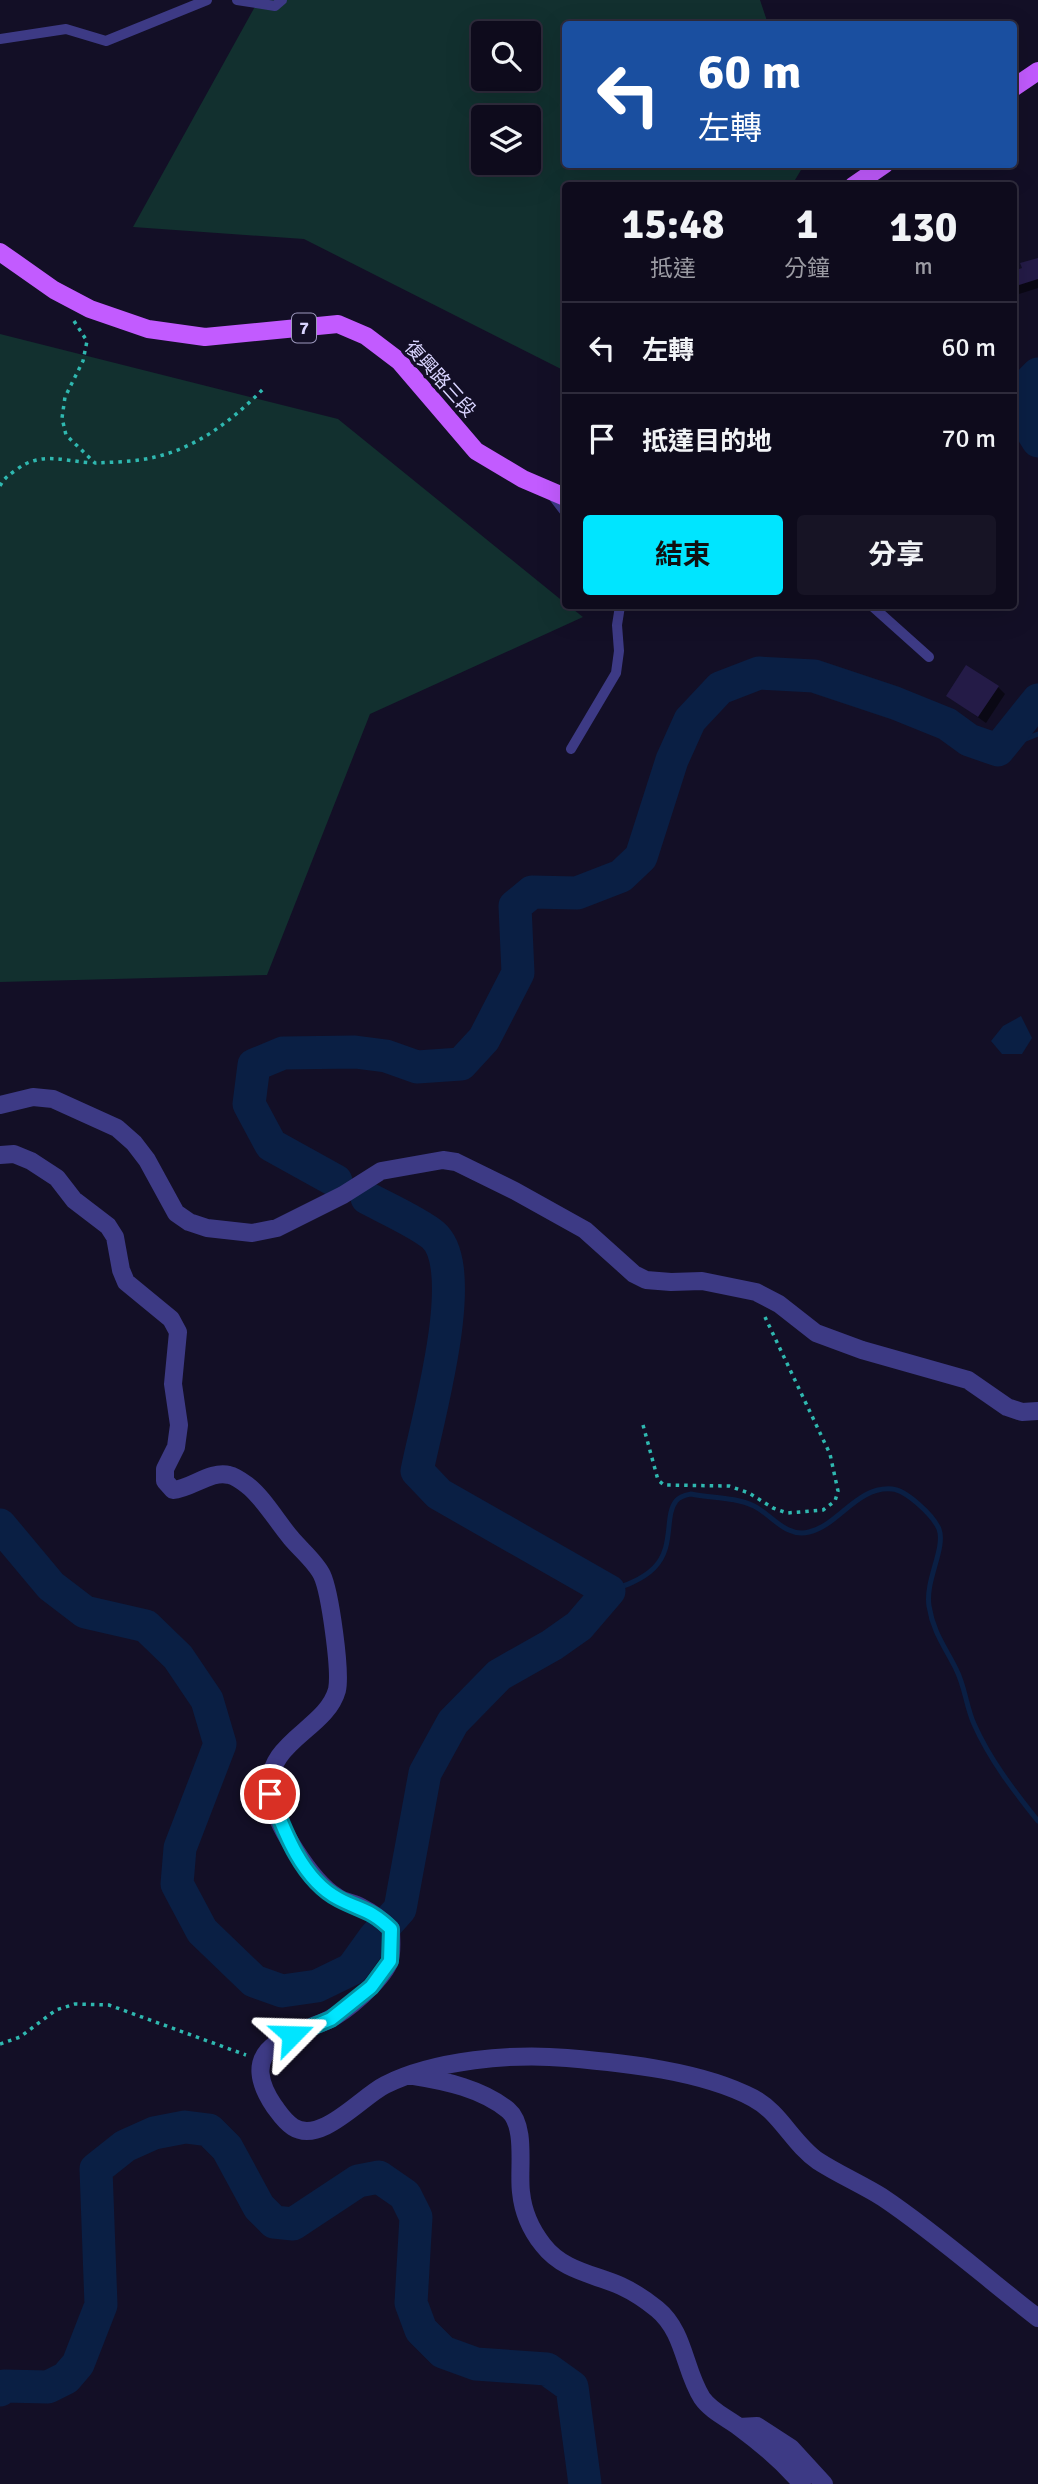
<!DOCTYPE html>
<html lang="zh-TW">
<head>
<meta charset="utf-8">
<style>
  :root { --surface:#0e0b1c; --page:#171425; --text:#f1f3f6; --muted:#9b9ba3; --line:#2e2b3b; --accent:#00e5ff }
  body { margin:0; font-family:Signika,"Noto Sans TC",sans-serif; background:var(--page); color:var(--text); height:100vh; display:flex; flex-direction:column; font-size:26px; white-space:nowrap }
  * { box-sizing:border-box; margin:0 }
  p { font-size:23px; color:var(--muted) }
  .icon { flex:none; width:38px; height:38px; fill:none; stroke:currentColor; stroke-width:2; stroke-linecap:round; stroke-linejoin:round }
  .map { position:relative; flex:1; overflow:hidden }
  .sheet { position:absolute; left:562px; top:182px; width:455px; height:427px; display:flex; flex-direction:column; background:var(--surface); border-radius:7px; box-shadow:0 7px 28px #0002,0 0 0 2px var(--line) }
  .sheet>* { flex:none }
  .hud { position:absolute; left:562px; top:21px; width:455px; height:147px; border-radius:7px; box-shadow:0 7px 28px #0002,0 0 0 2px var(--line); background:#1a4fa0; color:#fff; overflow:hidden }
  .fabs { position:absolute; left:471px; top:21px; display:grid; gap:14px }
  .fabs a { display:grid; place-items:center; width:70px; height:70px; border-radius:7px; background:var(--surface); box-shadow:0 7px 28px #0002,0 0 0 2px var(--line); font-size:35px }
  .pin { position:absolute; display:grid; place-items:center; width:60px; height:60px; color:#fff; margin:-30px; border:4px solid #fff; border-radius:50%; box-shadow:0 2px 7px #0007 }
  .me { position:absolute; width:77px; margin:-38px; rotate:68deg; stroke-linejoin:round; filter:drop-shadow(0 0 5px #0008) }
  .turn { display:flex; align-items:center; gap:24px; height:147px; padding:0 21px; font-size:32px }
  .turn .icon { width:91px; height:91px; stroke-width:2.5 }
  .turn b { display:block; font-size:49px; line-height:60px }
  .eta { display:flex; justify-content:space-evenly; align-items:center; height:119px; text-align:center }
  .eta b { font-size:42px; font-weight:700; line-height:49px }
  .primary-button { display:flex; gap:14px; margin-top:auto; padding:14px 21px }
  .primary-button a { flex:1; height:80px; border-radius:7px; background:var(--accent); color:#111; font-size:28px; font-weight:700; line-height:80px; text-align:center }
  .primary-button a+a { background:var(--page); color:var(--text) }
  ul { padding:0; list-style:none }
  li { display:flex; align-items:center; gap:21px; height:91px; padding:0 21px; border-top:2px solid var(--line) }
  li div { flex:1 }
  li b { display:block; font-size:26px }
  li em { font-style:normal }
  .map>svg:first-child { display:block }
  .green { fill:#12302f; fill-rule:evenodd }
  .water { fill:#0a1f44 }
  .shadow { fill:#0007 }
  .lines { fill:none; stroke-linecap:round; stroke-linejoin:round }
  .stream { stroke:#0a1f44; stroke-width:5 }
  .river { stroke:#0a1f44; stroke-width:33 }
  .building { fill:#241b47 }
  .path { stroke:#2fb8b0; stroke-width:3.5; stroke-dasharray:3.5 5; stroke-linecap:butt }
  .service { stroke:#3d3a85; stroke-width:10 }
  .minor { stroke:#3d3a85; stroke-width:18 }
  .primary { stroke:#c25bff; stroke-width:18 }
  .route-casing { stroke:#0095a6; stroke-width:18 }
  .route { stroke:#00e5ff; stroke-width:12 }
  .labels { text-anchor:middle; dominant-baseline:central; stroke-width:7; stroke-linejoin:round; paint-order:stroke }
  .shield { fill:#130f26; stroke:#9e99be; stroke-width:2 }
  .shield-label { font-size:18px; font-weight:bold; fill:#d9d4ff }
  .street-label { font-size:19px; fill:#d9d4ff; stroke:#130f26 }
</style>
</head>
<body>
<div class="map">
<svg width="1038" height="2484" viewBox="0 0 1038 2484">
  <rect width="100%" height="100%" fill="#130f26"/>
  <path class="green" d="M256 0H760L768 24H565V164L804 165 792 185 565 186V371L304 239 133 227 257 3ZM483 33H528V79H483ZM483 117H528V163H483Z
    M0 334 338 419 565 603V606H569L583 617 370 714 267 975 0 982Z"/>
  <path class="water" d="M1021 1016 1032 1038 1022 1054H1002L991 1041 1003 1026Z"/>
  <path class="shadow" d="M1038 260V288L1019 294 1013 288V273Z
    M998 687 1005 694 986 723 948 696Z"/>
  <g class="lines">
    <path class="stream" d="M998 750 1038 734
      M609 1591C624 1586 642 1580 654 1568 675 1547 664 1516 676 1501 680 1496 686 1495 691 1494 711 1498 735 1497 754 1506 772 1515 786 1538 809 1532 839 1525 857 1486 892 1489 906 1490 933 1515 939 1529 946 1548 925 1580 929 1606 933 1632 945 1647 956 1669 965 1686 966 1706 974 1724 990 1760 1014 1791 1038 1821"/>
    <path class="river" d="M1038 374 1032 380 1021 414 1038 441
      M336 1181 271 1145 249 1104 254 1065 283 1053 355 1052 386 1056 417 1067 461 1064 484 1039 518 973 515 906 532 892 577 893 621 876 641 857 672 760 690 720 720 688 759 673 814 676 895 703 947 724 969 740 998 750 1038 700
      M0 1525 51 1586 85 1612 146 1626 178 1657 207 1700 220 1744 180 1848 177 1884 202 1931 254 1981 282 1991 317 1986 352 1969 375 1937 400 1909 425 1773 453 1722 499 1675 552 1645 579 1626 609 1591 439 1494 417 1471C426 1424 472 1268 433 1235 419 1223 384 1207 367 1198
      M0 2390 4 2386 48 2387 66 2378 78 2364 101 2305 96 2169 125 2146 154 2133 185 2127 209 2130 227 2148 259 2207 274 2222 293 2224 358 2181 379 2177 405 2195 416 2217 411 2303 421 2330 443 2352 476 2364 547 2369 572 2387 585 2484"/>
  </g>
  <path class="building" d="M1038 258V279L1013 287V271L1022 268 1020 263Z
    M966 665 999 686 978 717 946 696Z"/>
  <g class="lines">
    <path class="path" d="M74 321 87 341 83 361 65 397 62 418 66 435 95 463C114 462 136 462 155 457 199 447 235 418 265 387
      M0 486C4 478 9 475 16 470 40 451 64 461 92 463
      M643 1425 658 1480 664 1485 729 1486 749 1493 773 1508 787 1513 823 1510 835 1501 838 1491 830 1454 765 1317
      M0 2044 20 2037 56 2010 75 2004 109 2005 246 2055"/>
    <path class="service" d="M237 0 275 6 282 0
      M0 39 66 29 106 41 207 0
      M552 495 565 512
      M872 606 929 657
      M571 749 616 673 619 651 617 625 620 606"/>
    <path class="minor" d="M0 1105 33 1097 53 1099 117 1128 134 1143 147 1160 176 1213 189 1222 207 1228 252 1233 277 1228 343 1195 381 1171 443 1160 456 1162 515 1191 585 1230 634 1274 646 1280 671 1282 702 1281 756 1292 779 1304 816 1333 862 1350 968 1380 1007 1407 1022 1412 1038 1411
      M0 1155 14 1154 31 1161 57 1178 74 1200 108 1226 115 1237 121 1270 126 1282 171 1319 178 1332 173 1384 179 1425 176 1447 165 1469V1481L173 1490C191 1489 211 1470 229 1475 234 1476 243 1482 247 1485 263 1497 278 1523 291 1538 300 1549 316 1562 322 1575 330 1592 341 1671 337 1690 326 1730 265 1741 270 1792 273 1822 312 1882 337 1897 344 1902 354 1903 361 1907 373 1913 382 1920 391 1929 391 1939 393 1954 389 1963 380 1982 347 2011 328 2020 311 2028 292 2032 277 2043 251 2060 260 2085 274 2106 280 2114 284 2121 293 2127 321 2145 361 2097 385 2085 434 2060 513 2053 567 2058 625 2063 702 2071 753 2098 780 2112 793 2144 818 2161 838 2174 861 2184 882 2197 936 2233 986 2278 1038 2318
      M414 2076C446 2081 482 2089 508 2110 527 2126 518 2170 521 2192 523 2212 531 2230 543 2245 563 2271 594 2274 621 2286 634 2292 646 2300 657 2309 685 2332 684 2370 702 2398 711 2411 727 2418 739 2427 762 2444 784 2463 802 2484
      M739 2427 757 2426 791 2448 824 2484"/>
    <path class="primary" d="M1013 88 1038 71
      M853 186 885 164
      M0 252 54 290 90 309 148 329 205 337 338 324 366 336 399 361 476 451 523 479 565 497"/>
  </g>
  <g class="lines">
    <g class="route-casing">
      <path id="route" d="M270 1794C284 1831 302 1880 339 1899 362 1911 370 1909 391 1929L390 1961 371 1987 331 2019 292 2035"/>
    </g>
    <use href="#route" class="route"/>
  </g>
  <g class="labels">
    <rect class="shield" x="292" y="313.5" width="24" height="29" rx="5"/>
    <g class="shield-label">
      <text x="304" y="328">7</text>
    </g>
    <g class="street-label">
      <text transform="translate(440 379) rotate(48)">復興路三段</text>
    </g>
  </g>
</svg>
<div class="fabs">
<a><svg class="icon" aria-label="search" viewBox="0 0 24 24"><circle cx="10" cy="10" r="6"/><path d="M15 15l6 6"/></svg></a>
<a><svg class="icon" aria-label="layers" viewBox="0 0 24 24"><path d="M12 4l9 5-9 5-9-5zM3 14l9 5 9-5"/></svg></a>
</div>
<div class="pin" style="left:270px;top:1794px;background:#d93025"><svg class="icon" aria-label="arrive" viewBox="0 0 24 24"><path d="M6 21V4h12l-3 4 3 4H6"/></svg></div>
<svg class="me" style="left:292px;top:2035px" viewBox="-20 -20 40 40"><path d="M0-17L14 15 0 8-14 15z" fill="#00e5ff" stroke="#fff" stroke-width="4"/></svg>
<div class="hud">
<div class="turn"><svg class="icon" aria-label="left" viewBox="0 0 24 24"><path d="M17 20v-9H6M10 6l-5 5 5 5"/></svg><div><b>60 m</b>左轉</div></div>
</div>
<section class="sheet">
<div class="eta">
<div><b>15:48</b><p>抵達</p></div>
<div><b>1</b><p>分鐘</p></div>
<div><b>130</b><p>m</p></div>
</div>
<ul>
<li><svg class="icon" aria-label="left" viewBox="0 0 24 24"><path d="M17 20v-9H6M10 6l-5 5 5 5"/></svg><div><b>左轉</b></div><em>60 m</em></li>
<li><svg class="icon" aria-label="arrive" viewBox="0 0 24 24"><path d="M6 21V4h12l-3 4 3 4H6"/></svg><div><b>抵達目的地</b></div><em>70 m</em></li>
</ul>
<div class="primary-button"><a>結束</a><a>分享</a></div>
</section>
</div>
</body>
</html>
